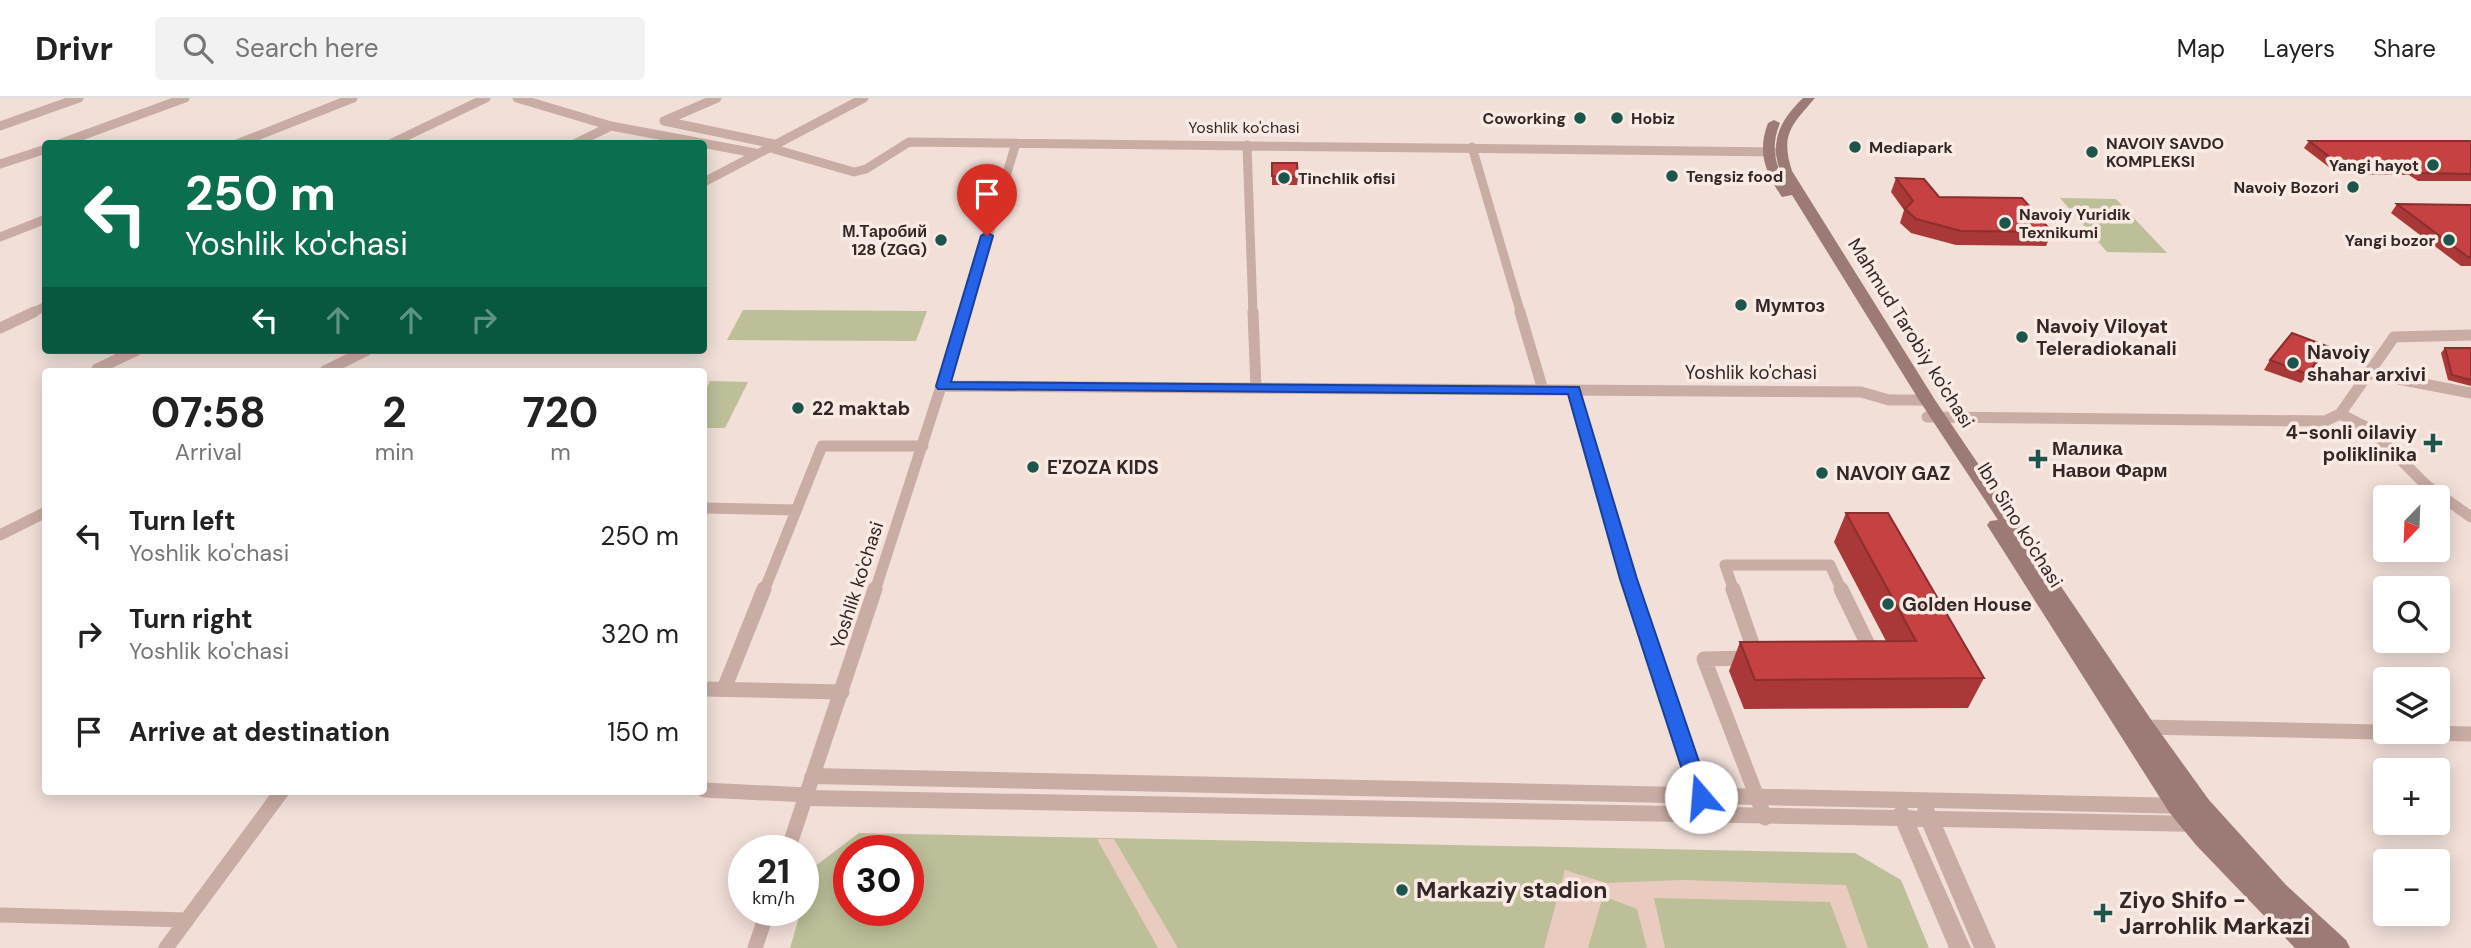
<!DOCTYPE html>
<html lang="en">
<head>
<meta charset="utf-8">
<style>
  :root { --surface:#fff; --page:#f2f2f2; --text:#222; --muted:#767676; --line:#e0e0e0 }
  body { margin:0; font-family:"DM Sans",sans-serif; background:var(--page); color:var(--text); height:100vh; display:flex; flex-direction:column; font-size:26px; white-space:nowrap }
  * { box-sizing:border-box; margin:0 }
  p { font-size:23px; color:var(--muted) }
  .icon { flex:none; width:38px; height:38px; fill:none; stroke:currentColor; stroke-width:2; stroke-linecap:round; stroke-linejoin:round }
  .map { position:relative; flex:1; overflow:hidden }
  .panel { position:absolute; left:42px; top:270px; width:665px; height:427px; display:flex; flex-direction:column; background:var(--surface); border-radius:7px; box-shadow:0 4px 18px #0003 }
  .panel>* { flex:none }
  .guide { position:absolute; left:42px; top:42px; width:665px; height:214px; border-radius:7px; box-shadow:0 4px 18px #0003; background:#0b6e4f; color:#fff; overflow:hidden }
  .needle { width:46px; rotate:203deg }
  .tools { position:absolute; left:2373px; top:387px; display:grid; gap:14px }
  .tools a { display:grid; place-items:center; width:77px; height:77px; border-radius:7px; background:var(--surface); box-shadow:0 4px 18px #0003; font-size:35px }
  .speed { position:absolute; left:728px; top:737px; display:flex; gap:14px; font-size:35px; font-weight:700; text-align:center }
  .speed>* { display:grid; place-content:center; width:91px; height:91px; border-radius:50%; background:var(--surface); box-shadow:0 4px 18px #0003; line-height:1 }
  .speed small { font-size:18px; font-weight:400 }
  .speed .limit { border:10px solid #d22; background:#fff; color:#111 }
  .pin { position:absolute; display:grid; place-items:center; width:60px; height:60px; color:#fff; margin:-72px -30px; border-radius:50% 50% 50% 0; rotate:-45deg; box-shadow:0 0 7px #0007 }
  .pin .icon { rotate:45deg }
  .me { position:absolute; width:77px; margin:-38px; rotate:342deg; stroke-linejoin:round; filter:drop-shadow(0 0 5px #0008) }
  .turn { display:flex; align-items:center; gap:24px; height:147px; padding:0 28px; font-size:32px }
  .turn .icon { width:91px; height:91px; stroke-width:2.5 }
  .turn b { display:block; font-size:49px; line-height:60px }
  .lanes { display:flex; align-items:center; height:66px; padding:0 28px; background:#0003; justify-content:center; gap:35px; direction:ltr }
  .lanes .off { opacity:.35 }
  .eta { display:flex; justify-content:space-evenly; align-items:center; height:119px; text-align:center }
  .eta b { font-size:42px; font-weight:700; line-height:49px }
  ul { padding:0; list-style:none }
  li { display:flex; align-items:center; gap:21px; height:98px; padding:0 28px }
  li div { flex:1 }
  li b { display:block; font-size:26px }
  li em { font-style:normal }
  header { display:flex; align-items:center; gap:42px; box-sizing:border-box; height:98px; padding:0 35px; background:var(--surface); border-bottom:2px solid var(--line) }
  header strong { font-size:33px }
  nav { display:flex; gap:38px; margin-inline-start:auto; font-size:24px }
  .search { width:490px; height:63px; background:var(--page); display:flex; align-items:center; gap:18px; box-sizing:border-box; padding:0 24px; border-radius:7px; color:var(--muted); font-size:26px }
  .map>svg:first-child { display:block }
  .green { fill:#bcbf98; fill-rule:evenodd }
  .plaza { fill:#e9ccbf }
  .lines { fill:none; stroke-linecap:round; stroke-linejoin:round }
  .minor-far2 { stroke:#c9aca4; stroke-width:9 }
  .minor-far1 { stroke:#c9aca4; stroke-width:11 }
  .minor { stroke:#c9aca4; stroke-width:15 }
  .tertiary { fill:#c9aca4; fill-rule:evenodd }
  .secondary { fill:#9c7a76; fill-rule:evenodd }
  .wall { fill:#aa3838 }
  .shaded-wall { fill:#8b2e2e }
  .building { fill:#c64141; stroke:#8b2e2e; stroke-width:2 }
  .route { fill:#2563eb; stroke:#184099; stroke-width:2 }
  .poi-dot { fill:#1c554b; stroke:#f9eae4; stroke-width:2.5 }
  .labels { text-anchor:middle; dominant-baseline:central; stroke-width:7; stroke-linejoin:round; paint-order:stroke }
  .far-poi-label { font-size:16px; font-weight:bold; fill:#342726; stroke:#f9eae4; text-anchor:start }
  .far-street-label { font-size:16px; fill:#342726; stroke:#f9eae4 }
  .poi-label { font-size:19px; font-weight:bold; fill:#342726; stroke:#f9eae4; text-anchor:start }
  .street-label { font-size:19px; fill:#342726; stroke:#f9eae4 }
  .near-poi-label { font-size:23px; font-weight:bold; fill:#342726; stroke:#f9eae4; text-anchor:start }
</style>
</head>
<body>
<header>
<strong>Drivr</strong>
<div class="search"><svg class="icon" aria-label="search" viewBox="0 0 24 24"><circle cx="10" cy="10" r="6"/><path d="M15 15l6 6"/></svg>Search here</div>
<nav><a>Map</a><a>Layers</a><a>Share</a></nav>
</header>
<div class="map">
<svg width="2471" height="850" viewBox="0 0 2471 850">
  <rect width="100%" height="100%" fill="#f1dfd8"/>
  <path class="green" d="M2060 100 2116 101 2167 155 2107 154Z
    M743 212 927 213 916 243 727 242Z
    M710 283 748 284 725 330H704V296Z
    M859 735 1855 755 1901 782 1929 850H790L814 769ZM849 752H908V812H849Z"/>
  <path class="plaza" d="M1097 741H1114L1178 850H1158Z
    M1565 772 1606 785 1681 782 1846 787 1868 850H1847L1830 804 1654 800 1665 850H1647L1637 811 1603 798 1588 850H1544Z"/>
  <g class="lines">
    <path class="minor-far2" d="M517 0 611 28 755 55
      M664 23 774 46
      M664 23 717 0
      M0 28 79 0
      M59 46 185 0
      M237 46 353 0
      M390 46 486 0
      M574 46 611 28
      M1247 47 1253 216
      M767 49 854 74 866 71 909 44 1779 54
      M1472 49 1521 216
      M0 66 46 51
      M704 84 864 0
      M0 139 46 121
      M30 216 46 208
      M965 216 1016 45"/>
    <path class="minor-far1" d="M1253 214 1256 290
      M1520 214 1543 292
      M0 230 34 214
      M97 271 137 252
      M325 273 367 252
      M2367 275 2471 295
      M943 288 1861 294 1889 302H1927
      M1574 292 1633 493
      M2340 316 2370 331 2426 387 2471 419
      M1927 319 2325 323 2340 316 2394 239 2471 237
      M704 410 796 412
      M0 437 46 414
      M764 493 822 348H923
      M875 493 965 214
      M1734 493 1725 467H1830L1842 493"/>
    <path class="minor" d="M1632 491 1703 705
      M1733 491 1757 560
      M1841 491 1872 555
      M1749 560 1704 561 1765 720
      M704 591 842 594
      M724 591 764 491
      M2142 629 2471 636
      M704 692 808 697
      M788 752 875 491
      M0 817 187 822
      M166 850 282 693
      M755 850 768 812"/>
    <path class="tertiary" d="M814 670 2185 700 2192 702 2195 708 2192 714 2185 716 1934 710 1935 713 2200 718 2207 720 2210 726 2207 732 2200 734 1943 729 1996 850H1974L1923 729H1917L1971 850H1949L1897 728 807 708 800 706 797 700 800 694 807 692 1893 712 1896 710 814 686 807 683 804 678 807 673ZM1907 710H1918L1917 713 1909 712Z"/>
    <path class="secondary" d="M1803 0H1815C1792 27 1780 36 1792 73L1935 302 2152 623 2209 702 2286 787 2346 842 2350 850H2295L2196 747 2169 714 1987 427 1990 423 1998 422 1919 302 1792 97 1782 99C1765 74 1757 54 1768 25L1774 22 1780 25C1772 45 1773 61 1783 80 1768 47 1778 24 1803 0Z"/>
  </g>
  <path class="wall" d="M2309 43H2471V83H2418L2409 77 2338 76 2304 50Z
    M1272 65 1298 79 1297 87H1272Z
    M1896 80 1939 99 2052 134 2046 148 1956 147 1911 135 1900 125 1904 112 1891 94Z
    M2397 106 2471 107V168H2461L2391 115Z
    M2329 249 2323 258 2301 285 2264 272 2270 262Z
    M2445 250H2471V288L2448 282 2441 255Z
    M1846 415 1984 580 1968 610 1744 611 1729 573 1740 544 1886 543 1834 444Z"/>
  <path class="shaded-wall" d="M2329 249 2323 258 2301 285 2307 276Z"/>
  <path class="building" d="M2309 43H2471V76L2422 75 2414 69H2343Z
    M1272 65H1297L1298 79 1272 78Z
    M1896 80 1924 81 1939 99 2022 100 2052 134 1961 133 1916 121 1905 111 1913 103Z
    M2397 106 2471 107V159H2468Z
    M2292 235 2329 249 2307 276 2270 262Z
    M2445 250H2471V282L2452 277Z
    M1846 415H1888L1984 580 1755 582 1740 544 1916 543Z"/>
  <path class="route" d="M987 134 993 138 951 284 1579 289 1637 481 1711 699 1708 705H1694L1691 699 1620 481 1568 296 938 291 936 288 981 138Z"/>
  <g class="poi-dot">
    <circle cx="1580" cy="20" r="7"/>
    <circle cx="1617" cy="20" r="7"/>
    <circle cx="1855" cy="49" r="7"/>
    <circle cx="2092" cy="54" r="7"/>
    <circle cx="2433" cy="67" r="7"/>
    <circle cx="1672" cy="78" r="7"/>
    <circle cx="1284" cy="80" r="7"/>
    <circle cx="2353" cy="89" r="7"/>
    <circle cx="2005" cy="125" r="7"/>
    <circle cx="941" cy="142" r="7"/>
    <circle cx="2449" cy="142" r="7"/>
    <circle cx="1741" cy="207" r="7"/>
    <circle cx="2022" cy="239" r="7"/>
    <circle cx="2293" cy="265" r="7"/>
    <circle cx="798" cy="310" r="7"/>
    <path d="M2429.5 334.5h7v7h7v7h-7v7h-7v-7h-7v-7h7z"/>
    <path d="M2034.5 350.5h7v7h7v7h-7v7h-7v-7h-7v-7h7z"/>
    <circle cx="1033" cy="369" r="7"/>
    <circle cx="1822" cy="375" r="7"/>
    <circle cx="1888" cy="506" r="7"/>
    <circle cx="1402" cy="792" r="7"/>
    <path d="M2099.5 804.5h7v7h7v7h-7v7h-7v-7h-7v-7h7z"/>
  </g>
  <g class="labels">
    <g class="far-poi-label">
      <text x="1566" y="20" text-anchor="end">Coworking</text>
      <text x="1631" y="20">Hobiz</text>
      <text x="2106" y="45">NAVOIY SAVDO<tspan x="2106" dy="18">KOMPLEKSI</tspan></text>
      <text x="1869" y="49">Mediapark</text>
      <text x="2419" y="67" text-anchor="end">Yangi hayot</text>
      <text x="1686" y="78">Tengsiz food</text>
      <text x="1298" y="80">Tinchlik ofisi</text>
      <text x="2339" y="89" text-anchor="end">Navoiy Bozori</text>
      <text x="2019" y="116">Navoiy Yuridik<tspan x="2019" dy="18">Texnikumi</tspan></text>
      <text x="927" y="133" text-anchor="end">М.Таробий<tspan x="927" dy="18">128 (ZGG)</tspan></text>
      <text x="2435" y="142" text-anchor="end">Yangi bozor</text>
    </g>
    <g class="far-street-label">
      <text x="1244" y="29">Yoshlik ko'chasi</text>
    </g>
    <g class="poi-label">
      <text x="1755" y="207">Мумтоз</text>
      <text x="2036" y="228">Navoiy Viloyat<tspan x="2036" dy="22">Teleradiokanali</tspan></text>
      <text x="2307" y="254">Navoiy<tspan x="2307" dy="22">shahar arxivi</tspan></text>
      <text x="812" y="310">22 maktab</text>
      <text x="2417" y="334" text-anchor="end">4-sonli oilaviy<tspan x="2417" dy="22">poliklinika</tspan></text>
      <text x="2052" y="350">Малика<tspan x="2052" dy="22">Навои Фарм</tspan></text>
      <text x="1047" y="369">E'ZOZA KIDS</text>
      <text x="1836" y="375">NAVOIY GAZ</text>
      <text x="1902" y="506">Golden House</text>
    </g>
    <g class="street-label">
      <text transform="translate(1911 235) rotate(58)">Mahmud Tarobiy ko'chasi</text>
      <text x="1751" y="274">Yoshlik ko'chasi</text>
      <text transform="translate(2020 427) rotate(58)">Ibn Sino ko'chasi</text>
      <text transform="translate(857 487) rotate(-72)">Yoshlik ko'chasi</text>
    </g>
    <g class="near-poi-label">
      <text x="1416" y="792">Markaziy stadion</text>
      <text x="2119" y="802">Ziyo Shifo -<tspan x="2119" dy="26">Jarrohlik Markazi</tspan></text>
    </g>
  </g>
</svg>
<div class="tools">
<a><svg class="needle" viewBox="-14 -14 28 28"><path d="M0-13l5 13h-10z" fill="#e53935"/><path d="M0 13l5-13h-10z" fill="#767676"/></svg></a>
<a><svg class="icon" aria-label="search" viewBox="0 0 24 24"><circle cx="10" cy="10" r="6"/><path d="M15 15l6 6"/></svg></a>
<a><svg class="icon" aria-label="layers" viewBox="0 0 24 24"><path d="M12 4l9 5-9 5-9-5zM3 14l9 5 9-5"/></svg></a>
<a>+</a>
<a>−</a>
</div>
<div class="speed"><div>21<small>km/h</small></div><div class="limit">30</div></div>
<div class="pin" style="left:987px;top:138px;background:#d93025"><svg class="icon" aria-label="arrive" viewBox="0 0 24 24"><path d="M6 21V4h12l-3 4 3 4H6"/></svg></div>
<svg class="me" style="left:1701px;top:699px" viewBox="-20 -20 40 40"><circle r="19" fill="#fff"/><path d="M0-13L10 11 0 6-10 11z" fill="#2563eb"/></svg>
<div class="guide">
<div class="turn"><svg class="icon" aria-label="left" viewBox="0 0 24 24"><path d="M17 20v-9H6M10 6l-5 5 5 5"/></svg><div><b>250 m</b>Yoshlik ko'chasi</div></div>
<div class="lanes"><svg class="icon" aria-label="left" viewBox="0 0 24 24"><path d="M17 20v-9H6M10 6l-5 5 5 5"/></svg><svg class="icon off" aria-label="ahead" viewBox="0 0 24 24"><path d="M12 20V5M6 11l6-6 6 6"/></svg><svg class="icon off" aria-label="ahead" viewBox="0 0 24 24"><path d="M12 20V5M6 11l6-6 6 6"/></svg><svg class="icon off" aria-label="right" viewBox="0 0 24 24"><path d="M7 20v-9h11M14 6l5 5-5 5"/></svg></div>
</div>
<section class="panel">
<div class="eta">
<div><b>07:58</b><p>Arrival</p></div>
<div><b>2</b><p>min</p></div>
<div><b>720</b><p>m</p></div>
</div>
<ul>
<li><svg class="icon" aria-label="left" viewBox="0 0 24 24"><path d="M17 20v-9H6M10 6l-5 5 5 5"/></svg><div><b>Turn left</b><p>Yoshlik ko'chasi</p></div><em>250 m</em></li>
<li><svg class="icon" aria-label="right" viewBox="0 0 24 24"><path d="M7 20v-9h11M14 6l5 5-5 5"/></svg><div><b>Turn right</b><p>Yoshlik ko'chasi</p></div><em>320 m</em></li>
<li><svg class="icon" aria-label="arrive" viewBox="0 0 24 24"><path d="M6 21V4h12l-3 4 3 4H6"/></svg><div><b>Arrive at destination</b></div><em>150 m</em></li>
</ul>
</section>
</div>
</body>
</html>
